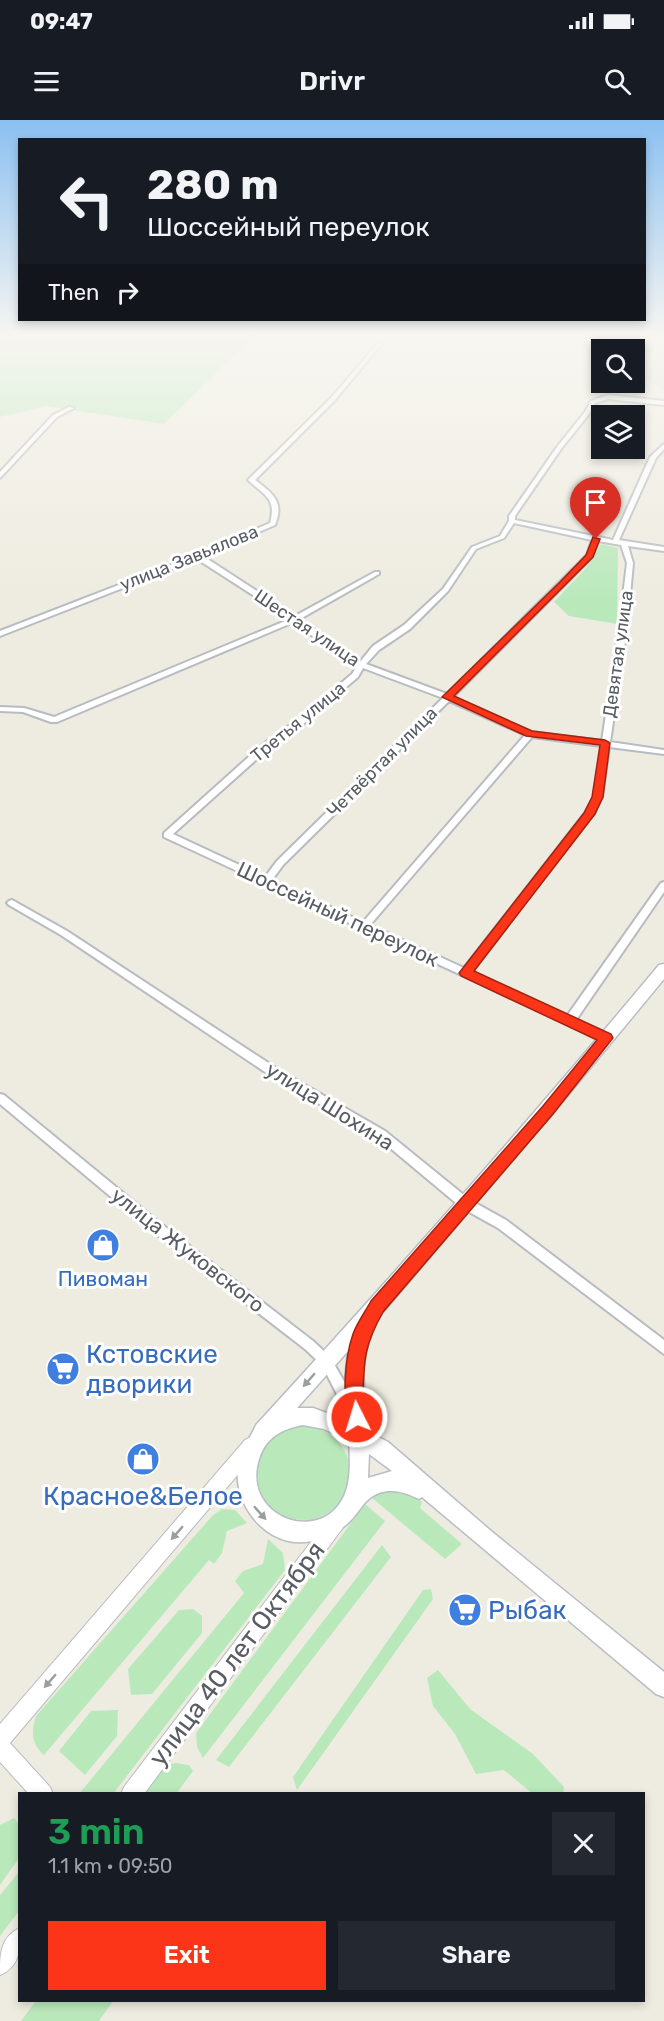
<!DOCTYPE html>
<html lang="en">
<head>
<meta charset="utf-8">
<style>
  :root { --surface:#171b24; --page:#242831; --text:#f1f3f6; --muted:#9ea1a6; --accent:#fc3418 }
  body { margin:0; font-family:Rubik,sans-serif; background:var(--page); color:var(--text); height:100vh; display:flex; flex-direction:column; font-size:22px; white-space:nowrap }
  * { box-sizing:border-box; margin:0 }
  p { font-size:20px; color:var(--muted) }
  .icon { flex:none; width:33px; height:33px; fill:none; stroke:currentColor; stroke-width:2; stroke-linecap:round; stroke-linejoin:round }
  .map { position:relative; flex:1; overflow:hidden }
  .details { position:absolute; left:18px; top:1672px; width:627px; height:210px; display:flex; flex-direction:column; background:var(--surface); border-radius:0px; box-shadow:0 3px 9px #0003 }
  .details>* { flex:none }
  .guide { position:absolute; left:18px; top:18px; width:628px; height:183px; border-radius:0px; box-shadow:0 3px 9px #0003; background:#171b24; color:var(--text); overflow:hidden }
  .tools { position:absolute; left:591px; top:219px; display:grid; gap:12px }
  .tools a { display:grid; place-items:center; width:54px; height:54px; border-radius:0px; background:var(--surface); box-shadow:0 3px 9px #0003; font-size:30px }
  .pin { position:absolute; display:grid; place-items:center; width:51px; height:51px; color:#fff; margin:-62px -26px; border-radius:50% 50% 50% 0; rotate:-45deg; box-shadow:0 0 6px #0007 }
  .pin .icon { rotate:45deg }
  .me { position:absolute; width:66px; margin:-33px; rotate:355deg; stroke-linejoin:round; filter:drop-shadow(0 0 4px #0008) }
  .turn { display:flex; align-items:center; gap:21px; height:126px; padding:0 30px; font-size:27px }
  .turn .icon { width:78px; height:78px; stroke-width:2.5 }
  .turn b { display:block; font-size:42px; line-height:51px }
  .then { display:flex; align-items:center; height:57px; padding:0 30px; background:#0003; gap:12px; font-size:22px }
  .round { display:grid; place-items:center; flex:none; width:63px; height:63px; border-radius:0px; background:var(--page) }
  .summary { display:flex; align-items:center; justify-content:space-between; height:102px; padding:0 30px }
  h1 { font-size:36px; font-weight:600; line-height:45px; color:#1e9e55 }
  .button { display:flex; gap:12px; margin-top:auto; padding:12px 30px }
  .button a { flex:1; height:69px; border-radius:0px; background:var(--accent); color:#fff; font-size:24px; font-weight:600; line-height:69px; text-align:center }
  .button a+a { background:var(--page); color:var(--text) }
  .status { display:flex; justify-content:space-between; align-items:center; height:42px; padding:0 30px; background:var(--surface); direction:ltr }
  .status svg { height:16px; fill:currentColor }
  header { display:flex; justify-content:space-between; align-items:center; height:78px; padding:0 30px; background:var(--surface); font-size:27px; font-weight:600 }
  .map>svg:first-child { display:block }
  .industrial { fill:#e1dfd8 }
  .green { fill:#b9e9bb }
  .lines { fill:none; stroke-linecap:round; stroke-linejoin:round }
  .minor-casing { stroke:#b8bbc1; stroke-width:4 }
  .tertiary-casing { stroke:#b8bbc1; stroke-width:2 }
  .secondary-casing { stroke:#b9bdc4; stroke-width:3 }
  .minor { fill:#fff; fill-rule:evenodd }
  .tertiary { fill:#fff; fill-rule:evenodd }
  .secondary { fill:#fff; fill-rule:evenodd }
  .oneway { fill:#9b9ea1 }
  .route { fill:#fc3418; stroke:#a42210; stroke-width:1.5 }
  .labels { text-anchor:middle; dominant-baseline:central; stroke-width:6; stroke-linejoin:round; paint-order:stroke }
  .far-street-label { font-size:18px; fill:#595d63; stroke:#fff }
  .street-label { font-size:21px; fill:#595d63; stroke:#fff }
  .shop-label { font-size:21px; fill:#366cbe; stroke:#fff }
  .near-shop-label { font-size:26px; fill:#366cbe; stroke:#fff; text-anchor:start }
  .near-street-label { font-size:26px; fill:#595d63; stroke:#fff }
</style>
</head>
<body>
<div class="status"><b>09:47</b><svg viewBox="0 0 49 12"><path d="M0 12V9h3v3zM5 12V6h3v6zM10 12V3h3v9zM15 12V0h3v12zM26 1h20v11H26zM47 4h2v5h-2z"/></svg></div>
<header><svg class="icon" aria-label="menu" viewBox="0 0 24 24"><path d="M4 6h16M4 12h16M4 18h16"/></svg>Drivr<svg class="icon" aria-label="search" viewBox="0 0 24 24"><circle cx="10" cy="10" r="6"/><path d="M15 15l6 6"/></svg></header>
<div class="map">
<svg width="664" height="1901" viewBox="0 0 664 1901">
  <rect width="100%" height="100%" fill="#eeece0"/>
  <path class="industrial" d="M617 217 664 222V270L635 254 634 230 613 229Z"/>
  <path class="green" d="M0 215H255L164 304 46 286 0 297Z
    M601 424 618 428 617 504 569 496 554 482 585 449Z
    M256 1353a47 47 0 1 1 94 0a47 47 0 1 1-94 0Z
    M393 1368 415 1376 422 1382 420 1388 462 1424 445 1439 371 1377 378 1372Z
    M365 1384 385 1401 203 1638 197 1627 196 1613Z
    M222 1389 235 1390 247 1403 227 1411 222 1433 214 1444 209 1440 44 1635C31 1624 31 1612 36 1596L213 1395Z
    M268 1419 283 1433 285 1450 113 1674H79L244 1473 235 1461 243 1451 263 1444Z
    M382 1425 391 1437 229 1647 216 1640Z
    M431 1469 433 1479 297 1670 293 1657 423 1470Z
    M193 1489 202 1496V1513L152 1574 131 1575 128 1549 179 1490Z
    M438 1550 470 1589 533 1634 564 1667 563 1674H533L504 1650 476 1654 455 1614 433 1586 427 1558Z
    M118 1590 117 1616 85 1655 59 1631 91 1591Z
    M176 1643 189 1645 193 1651 176 1674H142L164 1645Z
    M14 1698 19 1704V1738L0 1765V1705Z
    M19 1752V1791L0 1816V1775Z
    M36 1881H113L99 1901H21Z"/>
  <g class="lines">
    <g class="minor-casing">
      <path id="minor" d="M385 215H389L335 280 255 360C272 373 285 381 275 405L203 436 295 496 375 452H379V454L300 499 351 537 360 542 373 526 404 505 443 469 472 427 500 416 509 401V396L557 327 585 292 591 281 608 275 664 281V285L608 279 595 283 589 294 561 329 515 396V400L613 420 650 337 664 324V329L656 338 619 420 664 427V431L628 426 633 443 627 508 610 622 664 630V634L609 627 602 677 593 694 472 852 567 896 661 763 664 762V772L576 900 610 915 611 918 610 921 606 922 164 717V713L262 625 296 601 352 554 357 546 345 541 294 502 57 602H51L23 592 0 591V587L24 588 54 597 290 499 197 439 0 516V511L196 435 270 403C277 378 264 375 248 360L331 278ZM514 403 592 420 587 435 447 574 366 544 379 530 410 509 448 471 476 429 504 418ZM598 421 621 425 627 443 619 508 602 621 532 612 453 577 592 437ZM363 548 443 578 277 741 265 757 173 714 268 629 302 605 358 557ZM449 581 525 615 363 802 272 760 283 745ZM532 617 602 626 594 677 585 693 464 848 370 805Z
        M69 287 74 288 57 297 0 358V352L53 295Z
        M12 780 67 811 279 950 385 1011 470 1080 506 1100 664 1220V1234L498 1108 462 1088 377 1017 271 956 61 815 9 785 7 783 9 781Z
        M0 974 4 975 155 1099 313 1221 330 1237 357 1284 359 1289 357 1294 352 1295 347 1294 322 1245 305 1229 147 1107 0 984Z"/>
    </g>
    <g class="tertiary-casing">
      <path id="tertiary" d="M251 1317 257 1320 260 1326 257 1332 10 1623 50 1667 53 1674H29L0 1642V1604L245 1320Z
        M336 1394 342 1397 345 1403 342 1409 144 1674H121L124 1667 330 1397Z
        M20 1808C20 1828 21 1846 0 1855 0 1835 0 1817 20 1808Z"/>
    </g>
    <g class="secondary-casing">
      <path id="secondary" d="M664 844V859L553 993 376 1200 366 1231 363 1250 367 1311 388 1322 491 1411 664 1552V1577L656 1574 422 1377 419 1379C406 1373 394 1368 379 1373 363 1379 359 1394 347 1404 339 1411 328 1416 319 1419 274 1435 233 1390 238 1347 240 1331 250 1319 256 1305 394 1155 528 1002 659 845ZM348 1231 345 1260 346 1300 313 1288H297ZM303 1305 324 1309 349 1321C350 1338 351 1356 346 1371 326 1428 240 1399 259 1339 266 1317 282 1309 303 1305ZM369 1334 392 1351 368 1358Z"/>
    </g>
    <use href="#minor" class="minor"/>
    <use href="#tertiary" class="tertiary"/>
    <use href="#secondary" class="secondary"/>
  </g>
  <defs><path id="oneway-solid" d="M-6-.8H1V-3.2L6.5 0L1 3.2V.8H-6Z" transform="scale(1.5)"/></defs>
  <g class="oneway">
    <use href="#oneway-solid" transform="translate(309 1260) rotate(131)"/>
    <use href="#oneway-solid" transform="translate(260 1393) rotate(48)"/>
    <use href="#oneway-solid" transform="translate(177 1413) rotate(131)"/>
    <use href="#oneway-solid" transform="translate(50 1561) rotate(131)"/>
  </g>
  <linearGradient id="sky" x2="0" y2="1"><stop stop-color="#8bc0f1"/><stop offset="0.45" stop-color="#f7f6f1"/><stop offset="1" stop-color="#f7f6f1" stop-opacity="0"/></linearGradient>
  <rect width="664" height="481" fill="url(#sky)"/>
  <path class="route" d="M593 417 600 419 593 437 454 576 532 611 605 620 610 623 603 677 595 694 474 851 611 914 613 918 553 994 383 1192C365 1224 364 1238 363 1274 363 1284 366 1294 363 1303L357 1305 351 1303C341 1280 345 1237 353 1214 357 1203 365 1192 371 1181L543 986 597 920 461 856 459 853 584 693 592 677 600 625 526 616 442 577 560 462 586 435Z"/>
  <defs>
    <g id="shop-disc" transform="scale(1.725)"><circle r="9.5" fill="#3f7fe0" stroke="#fff"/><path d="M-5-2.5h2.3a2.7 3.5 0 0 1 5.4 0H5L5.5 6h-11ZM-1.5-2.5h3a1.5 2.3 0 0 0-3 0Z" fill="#fff"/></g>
    <g id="supermarket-disc" transform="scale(1.725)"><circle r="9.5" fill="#3f7fe0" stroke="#fff"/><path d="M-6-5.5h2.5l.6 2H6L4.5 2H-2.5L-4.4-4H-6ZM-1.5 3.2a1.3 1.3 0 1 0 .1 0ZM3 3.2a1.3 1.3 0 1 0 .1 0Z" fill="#fff"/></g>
  </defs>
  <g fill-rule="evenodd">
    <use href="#shop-disc" x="103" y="1125"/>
    <use href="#supermarket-disc" x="63" y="1249"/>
    <use href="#shop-disc" x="143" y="1339"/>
    <use href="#supermarket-disc" x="465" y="1490"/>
  </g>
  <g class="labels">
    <g class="far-street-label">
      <text transform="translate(189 438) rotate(-22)">улица Завьялова</text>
      <text transform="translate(307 508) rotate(34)">Шестая улица</text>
      <text transform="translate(618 534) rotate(-82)">Девятая улица</text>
      <text transform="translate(298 602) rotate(-39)">Третья улица</text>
      <text transform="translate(382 642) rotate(-45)">Четвёртая улица</text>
    </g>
    <g class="street-label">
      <text transform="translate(338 794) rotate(25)">Шоссейный переулок</text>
      <text transform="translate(330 986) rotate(32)">улица Шохина</text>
      <text transform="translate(188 1130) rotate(38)">улица Жуковского</text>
    </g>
    <g class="shop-label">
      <text x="103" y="1158">Пивоман</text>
    </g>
    <g class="near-shop-label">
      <text x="86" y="1234">Кстовские<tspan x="86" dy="30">дворики</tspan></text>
      <text x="143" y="1376" text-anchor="middle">Красное&amp;Белое</text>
      <text x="488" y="1490">Рыбак</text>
    </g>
    <g class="near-street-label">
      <text transform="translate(237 1534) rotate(-53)">улица 40 лет Октября</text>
    </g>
  </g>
</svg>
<div class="tools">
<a><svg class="icon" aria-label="search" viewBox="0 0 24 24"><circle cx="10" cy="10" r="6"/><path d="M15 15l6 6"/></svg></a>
<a><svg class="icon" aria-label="layers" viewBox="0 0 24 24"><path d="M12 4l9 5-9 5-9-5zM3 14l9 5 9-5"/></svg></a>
</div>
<div class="pin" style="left:596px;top:419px;background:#d93025"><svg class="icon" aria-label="arrive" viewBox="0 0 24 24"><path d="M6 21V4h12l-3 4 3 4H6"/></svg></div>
<svg class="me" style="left:357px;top:1297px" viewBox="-20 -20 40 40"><circle r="17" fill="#fc3418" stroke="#fff" stroke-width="3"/><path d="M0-11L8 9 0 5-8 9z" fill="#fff"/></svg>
<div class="guide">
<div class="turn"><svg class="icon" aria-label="left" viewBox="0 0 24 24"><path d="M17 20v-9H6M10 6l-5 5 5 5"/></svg><div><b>280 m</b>Шоссейный переулок</div></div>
<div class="then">Then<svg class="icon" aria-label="right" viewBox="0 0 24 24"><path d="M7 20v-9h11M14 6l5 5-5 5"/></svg></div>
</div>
<section class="details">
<div class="summary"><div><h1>3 min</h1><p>1.1 km · 09:50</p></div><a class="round"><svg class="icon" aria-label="close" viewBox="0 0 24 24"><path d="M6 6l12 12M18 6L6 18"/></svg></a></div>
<div class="button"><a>Exit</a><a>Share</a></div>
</section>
</div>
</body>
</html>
